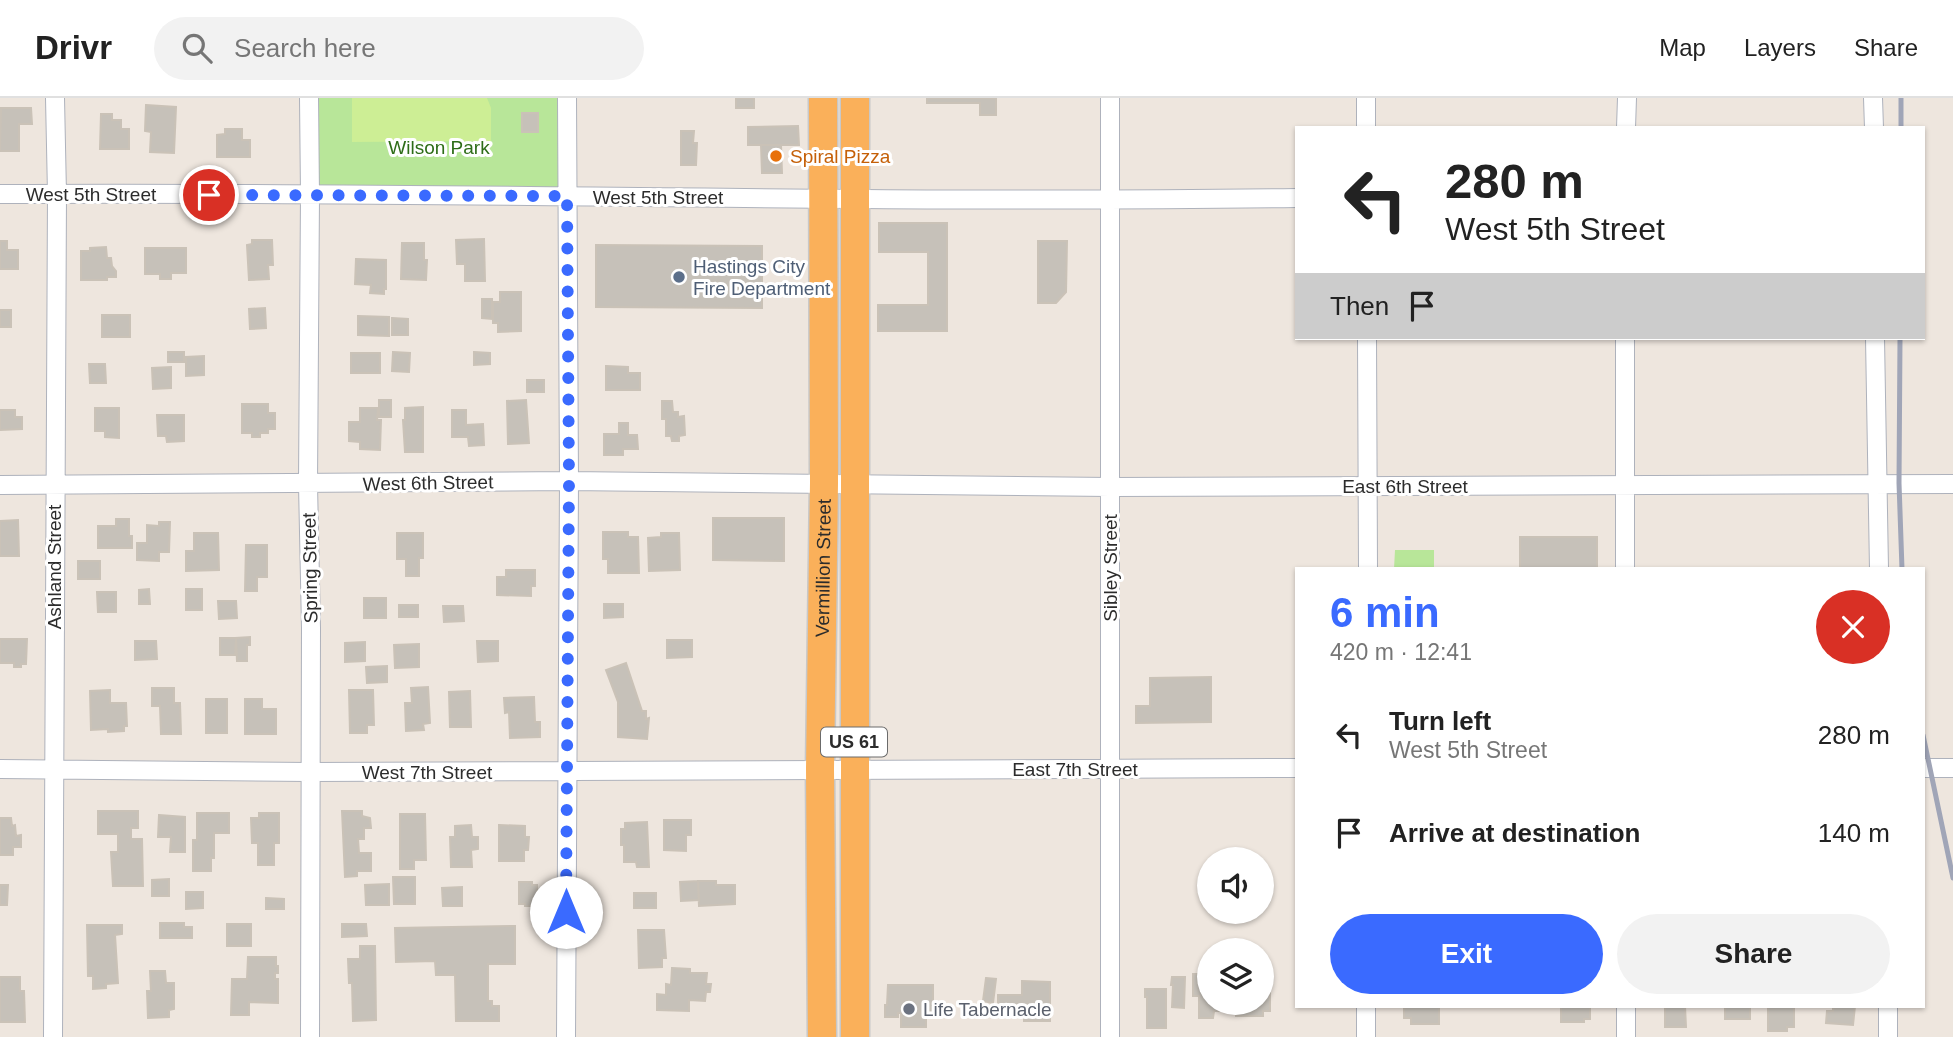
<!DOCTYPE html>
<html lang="en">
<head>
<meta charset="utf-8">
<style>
  :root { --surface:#fff; --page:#f2f2f2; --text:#222; --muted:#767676; --line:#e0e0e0; --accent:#3a6aff }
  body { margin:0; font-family:Helvetica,sans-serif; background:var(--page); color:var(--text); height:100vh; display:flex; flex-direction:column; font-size:26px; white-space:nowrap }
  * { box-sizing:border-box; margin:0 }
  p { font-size:23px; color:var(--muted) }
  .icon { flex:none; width:38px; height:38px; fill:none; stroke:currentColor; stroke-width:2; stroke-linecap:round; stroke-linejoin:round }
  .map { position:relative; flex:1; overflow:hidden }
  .drawer { position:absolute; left:1295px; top:469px; width:630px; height:441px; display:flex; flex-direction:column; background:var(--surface); border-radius:0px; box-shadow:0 2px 5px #0004 }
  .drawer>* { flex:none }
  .guide { position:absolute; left:1295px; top:28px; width:630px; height:214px; border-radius:0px; box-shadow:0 2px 5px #0004; background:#fff; color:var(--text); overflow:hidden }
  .tools { position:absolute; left:1197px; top:749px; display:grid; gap:14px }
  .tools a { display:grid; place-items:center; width:77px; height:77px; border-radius:50%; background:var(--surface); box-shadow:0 2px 5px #0004; font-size:35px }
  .pin { position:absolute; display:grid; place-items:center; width:60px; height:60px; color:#fff; margin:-30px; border:4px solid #fff; border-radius:50%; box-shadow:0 2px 7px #0007 }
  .me { position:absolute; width:77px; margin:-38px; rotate:0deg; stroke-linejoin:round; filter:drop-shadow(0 0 5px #0008) }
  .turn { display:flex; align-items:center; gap:24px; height:147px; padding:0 35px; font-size:32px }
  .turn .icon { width:91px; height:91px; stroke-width:2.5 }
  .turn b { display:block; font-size:49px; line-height:60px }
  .then { display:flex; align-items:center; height:66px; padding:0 35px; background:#0003; gap:14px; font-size:26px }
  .round { display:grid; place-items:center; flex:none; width:74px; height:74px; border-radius:37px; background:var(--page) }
  .summary { display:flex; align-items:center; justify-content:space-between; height:119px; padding:0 35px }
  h1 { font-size:42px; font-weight:800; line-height:52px; color:var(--accent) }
  .primary-button { display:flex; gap:14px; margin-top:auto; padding:14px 35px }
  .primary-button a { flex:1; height:80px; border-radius:42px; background:var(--accent); color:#fff; font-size:28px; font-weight:800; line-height:80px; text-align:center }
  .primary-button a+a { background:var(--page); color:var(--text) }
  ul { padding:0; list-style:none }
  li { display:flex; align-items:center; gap:21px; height:98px; padding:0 35px }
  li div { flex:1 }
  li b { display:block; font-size:26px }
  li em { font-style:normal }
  header { display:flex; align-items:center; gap:42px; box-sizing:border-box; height:98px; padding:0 35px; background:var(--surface); border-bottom:2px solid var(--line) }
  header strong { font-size:33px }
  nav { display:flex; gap:38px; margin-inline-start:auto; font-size:24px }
  .search { width:490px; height:63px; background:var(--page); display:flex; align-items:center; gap:18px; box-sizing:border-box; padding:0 24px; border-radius:38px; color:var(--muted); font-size:26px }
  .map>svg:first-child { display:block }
  .green { fill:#b8e699 }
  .pitch { fill:#cdee95 }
  .building { fill:#c6c1b9; stroke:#cac2b7; stroke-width:2 }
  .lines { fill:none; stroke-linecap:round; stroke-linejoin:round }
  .minor-casing { stroke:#aeb2bc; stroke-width:20 }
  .trunk-casing { stroke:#c8c8c8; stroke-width:31 }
  .minor { stroke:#fff; stroke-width:18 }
  .trunk { stroke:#fab05a; stroke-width:28 }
  .rail { stroke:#a0a5b7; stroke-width:5 }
  .route { stroke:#3a6aff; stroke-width:12; stroke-dasharray:0 21.6 }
  .food-dot { fill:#e8710a; stroke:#fff; stroke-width:2.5 }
  .service-dot { fill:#5c6f8a; stroke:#fff; stroke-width:2.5 }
  .worship-dot { fill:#6b7280; stroke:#fff; stroke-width:2.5 }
  .labels { text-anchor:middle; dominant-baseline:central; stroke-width:6; stroke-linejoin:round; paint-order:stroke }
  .shield { fill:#fff; stroke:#6b6b6b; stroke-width:2 }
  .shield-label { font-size:18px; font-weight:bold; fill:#2c2c2c }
  .park-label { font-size:19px; fill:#2e6d18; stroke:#fff }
  .food-label { font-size:19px; fill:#c56008; stroke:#fff; text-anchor:start }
  .street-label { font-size:19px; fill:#2c2c2c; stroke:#fff }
  .service-label { font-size:19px; fill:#4e5e75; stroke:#fff; text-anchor:start }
  .worship-label { font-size:19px; fill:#5b616d; stroke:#fff; text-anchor:start }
</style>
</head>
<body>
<header>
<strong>Drivr</strong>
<div class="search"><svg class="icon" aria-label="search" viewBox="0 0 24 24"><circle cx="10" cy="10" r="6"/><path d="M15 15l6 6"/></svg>Search here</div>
<nav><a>Map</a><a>Layers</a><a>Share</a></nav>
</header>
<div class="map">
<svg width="1953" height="939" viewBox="0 0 1953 939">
  <rect width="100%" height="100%" fill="#eee6de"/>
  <path class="green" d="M309 0H567V98L310 97Z
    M1395 452H1434V471H1394Z"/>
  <path class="pitch" d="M352 0H487L491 10V43L352 44Z"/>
  <path class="building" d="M736 0H754V10H736Z
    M927 0H996V17H980V5H927Z
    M146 7 176 9 174 55 150 54 151 34 145 33Z
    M1 10H31L32 26H19V53H0Z
    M522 15H538V34H522Z
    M101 16H112V22H121V31H129V51H100Z
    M798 28 799 47H748V29Z
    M225 31H242V42H250V59H217V37L225 36Z
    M681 33H694L693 45H697L696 67H681Z
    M761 47H781L782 75H762Z
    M879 125H947V233H878V207H928V154H879Z
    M484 141 485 183H465V166H457L456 142Z
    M252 142H272L273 167H268L269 181 249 182 247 147 252 146Z
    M0 143H7V152H18V171H0Z
    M1038 143H1067L1066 194 1056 205H1038Z
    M402 145H424V162H427L426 182 401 181Z
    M596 147 762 148V210L596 209Z
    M106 149 107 160H111L112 168 116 173V179H107V182H81V153H90V150Z
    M145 150H186V175H171V181H160V176H145Z
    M356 161 386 162V191H384V196L370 195 371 187 355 186Z
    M500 194H521V233L498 234V225H493V204H500Z
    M482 201H492V221L482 220Z
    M265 210 266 230 250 231 249 211Z
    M0 212H11V229H0Z
    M102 217H130V239H102Z
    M358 218 389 219V238L358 237Z
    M392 220 408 221V237H392Z
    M168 254H184V264H168Z
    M393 254 410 255 409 274 392 273Z
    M474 254 490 255V266L474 267Z
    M351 255H380V275H351Z
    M204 258V277L186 278V259Z
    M89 266H105L106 285H90Z
    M606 268 628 269V275H640V292H606Z
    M171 269V290L153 291 152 270Z
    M527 282H544V294H527Z
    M379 302H391V319H379Z
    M526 302 529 345 508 346 507 303Z
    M662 303H672L673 314H678V319L684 318 685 337 679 338V343H672L671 338H666V321H662Z
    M242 306H268V315H275V331H268V335H260V339H252V335H242Z
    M423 309V354H405L403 322H405V310Z
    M95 310H119V340L105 339V333H95Z
    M360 310H378L377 322H381L380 352 360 351V344L349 343V324H360Z
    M0 312H15V319H22V331L0 332Z
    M452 312H466V327L483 326 484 347 469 348 468 339H452Z
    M157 317H184V343L167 344 166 338H158Z
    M619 325H628V337H637L638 351H623V357H604V336H619Z
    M713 420H784V463L713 462Z
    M116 421H129V438H132V450H98V428H116Z
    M18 422 19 458H0V423Z
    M159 424H170L169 454H159V463L137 462V445H147V427L159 428Z
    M603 434H628V439H638L639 475H608V461H603Z
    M194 435H218L219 472 186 473V453H194Z
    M397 435H423V460H419V478H406V461H397Z
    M661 435H679L680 472 649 473 648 440 661 439Z
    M1520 439H1597V471H1520Z
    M246 447H267V479H257V493H245Z
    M78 463H100V481H78Z
    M506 472H535V488H531V498L497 497V479H506Z
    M149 491 150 506H139V492Z
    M186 491H202V512H186Z
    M97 494H116V514H98Z
    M364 500H386V520H364Z
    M218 503H236L237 520 219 521Z
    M604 506H623V519L604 520Z
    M399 507H418V519H399Z
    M443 508H463L464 523 444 524Z
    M250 539V547H247V563H237L236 540Z
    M220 540H236L235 557H220Z
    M0 541H27L26 566H21V569H14V565H0Z
    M667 542H692V559L667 560Z
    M135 543H156L157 561 135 562Z
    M477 543H498V563L478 564Z
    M365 544V563L345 564V545Z
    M419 546V569L395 570 394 547Z
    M626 565 642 613H646V621L649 620 647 641 618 639V604L606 572Z
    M387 568V584L367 585 366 569Z
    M1211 579V624L1136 625V608H1150V580Z
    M428 589 430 625 423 626 424 632 406 633 405 605H412L411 590Z
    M152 590H174V605H180L181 636H161L160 608H152Z
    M110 592V605H126L127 628H124V633L108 634V631L91 632 90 593Z
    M349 592H373L374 627H367V635H350Z
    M470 593 471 629H450L449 594Z
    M534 599 535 624H540V639L510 640 509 614 505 615 504 600Z
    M206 601H227V635H206Z
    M245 601H262V611H276V636H245Z
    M98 713H138V730H131V741H142L143 788H113L111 754H118V736H98Z
    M342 713H362V718L370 720 371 730H364V741H358L359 755H371V773H357V778L345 779Z
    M197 715H229V735H214V760H211V773H193V742H197Z
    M259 715H279V745H274V767H258V745H252L251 720H259Z
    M400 716H425L426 762H414V771H400Z
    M159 717 185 719V754H170L171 739H158Z
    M0 720H11L12 728 15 727 16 738 21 737V749H13V757H0Z
    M664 722H691V737H686V753L664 752Z
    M647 724 649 769H637L636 764H624V747H621V731H625V725Z
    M471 727 472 739H478V751L471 752 472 769H451L450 739H455V728Z
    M499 727 525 728V739H529L528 752H524V763H499Z
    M393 779H415V806H394Z
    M169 781V798H152V782Z
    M698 783H716V787H735V806L699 808Z
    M698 783 699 802 681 803 680 784Z
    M519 784H532V787H537V808H525V806H519Z
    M389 786V807H366L365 787Z
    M0 787H8L7 807H0Z
    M462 789V808H443L442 790Z
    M186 794H203V810L186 811Z
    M634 795H656V810H634Z
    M266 800 284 801V811H266Z
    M160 825H184V829H192V840H160Z
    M227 826H251V848H227Z
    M342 826H366L367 838 342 839Z
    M87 827H122V836L115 837 118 885 106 886V890L93 891V878H88Z
    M515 828V866H488V903H492V908H499V923H456L455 877H436L435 863 396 864 395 830Z
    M638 832H664L666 860H662V869L639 870Z
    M360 848H375L376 922 353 923 352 885H349L348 861H360Z
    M248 859H276V868H278V875H275V881H278V905L249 904V917H231L232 881H247Z
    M672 870 690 871V875H707L706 886H711L710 894H706L705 903 689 902V913L657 912V896L666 897V886L671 887Z
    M150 873H165L166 885H174V911L169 912V919L148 920 147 893H151Z
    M1193 876H1209V905H1220V913H1214L1213 920H1199V898H1193Z
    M0 879H20V893H24L25 924H0Z
    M1172 879H1185L1184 910 1172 909 1173 887H1171Z
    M986 880 996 881 993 905 983 903Z
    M1022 883 1050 884V923H1024V919H998V897H1022Z
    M888 887H933V915H926V929H901V915H898V919H885V907H887Z
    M1145 891H1166V930H1147V899H1145Z
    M1262 891H1270V913H1263V918H1236V905H1262Z
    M1404 908H1439V926H1411V920H1404Z
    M1561 908H1590V921H1584V924H1561Z
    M1665 908H1685L1686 929H1665Z
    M1725 908H1750V921H1725Z
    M1833 908H1855L1853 927 1826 925 1827 913H1833Z
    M1768 909H1794V929H1787V933H1768Z"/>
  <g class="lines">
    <g class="minor-casing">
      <path id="minor" d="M309 0 310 97 308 386 311 530 310 939
        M1110 0V939
        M1366 0V30
        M1873 0 1874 30
        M1626 30 1627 0
        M0 96C432 93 865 106 1297 100
        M1367 240 1368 471
        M1625 240V471
        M1875 240 1879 471
        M0 387 569 383 1110 389 1953 386
        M1923 670H1953
        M0 671 309 674 1297 670
        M1888 908V939
        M53 939 57 96 55 0
        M566 939 569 383 567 0
        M1366 939V908
        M1626 939V908"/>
    </g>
    <g class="trunk-casing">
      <g id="trunk">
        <path id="s1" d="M822 939 820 671 824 385 823 0"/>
        <path d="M855 939V0"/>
      </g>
    </g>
    <use href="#minor" class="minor"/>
    <use href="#trunk" class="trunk"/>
    <path class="rail" d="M1901 30V0
      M1900 240 1899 385 1902 471
      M1923 637 1953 780"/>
  </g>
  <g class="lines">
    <path class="route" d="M209 97 567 98 569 383 566 814"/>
  </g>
  <circle class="food-dot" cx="776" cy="58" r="7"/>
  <circle class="service-dot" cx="679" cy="179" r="7"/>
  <circle class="worship-dot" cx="909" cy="911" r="7"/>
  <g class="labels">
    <rect class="shield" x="821" y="629.5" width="66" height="29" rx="5"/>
    <g class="shield-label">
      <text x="854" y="644">US 61</text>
    </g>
    <g class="park-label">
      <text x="439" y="49">Wilson Park</text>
    </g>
    <g class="food-label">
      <text x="790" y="58">Spiral Pizza</text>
    </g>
    <g class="street-label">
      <text x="91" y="96">West 5th Street</text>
      <text x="658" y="99">West 5th Street</text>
      <text transform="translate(428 385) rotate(-1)">West 6th Street</text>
      <text x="1405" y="388">East 6th Street</text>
      <text transform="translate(54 469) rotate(-90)">Ashland Street</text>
      <text transform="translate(310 470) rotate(-91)">Spring Street</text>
      <text stroke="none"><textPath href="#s1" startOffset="469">Vermillion Street</textPath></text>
      <text transform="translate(1110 470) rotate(-90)">Sibley Street</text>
      <text x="1075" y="671">East 7th Street</text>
      <text x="427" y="674">West 7th Street</text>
    </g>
    <g class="service-label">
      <text x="693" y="168">Hastings City<tspan x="693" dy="22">Fire Department</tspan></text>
    </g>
    <g class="worship-label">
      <text x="923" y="911">Life Tabernacle</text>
    </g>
  </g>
</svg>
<div class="tools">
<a><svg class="icon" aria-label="sound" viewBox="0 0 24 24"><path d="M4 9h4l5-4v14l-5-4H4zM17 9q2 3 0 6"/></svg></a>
<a><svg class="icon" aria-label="layers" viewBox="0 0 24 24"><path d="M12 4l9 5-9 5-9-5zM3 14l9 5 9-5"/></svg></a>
</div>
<div class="pin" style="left:209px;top:97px;background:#d93025"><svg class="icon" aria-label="arrive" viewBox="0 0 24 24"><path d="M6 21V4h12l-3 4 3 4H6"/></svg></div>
<svg class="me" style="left:566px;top:814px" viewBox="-20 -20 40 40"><circle r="19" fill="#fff"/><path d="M0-13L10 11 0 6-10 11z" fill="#3a6aff"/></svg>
<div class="guide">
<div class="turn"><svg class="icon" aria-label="left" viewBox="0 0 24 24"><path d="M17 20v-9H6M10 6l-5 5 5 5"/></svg><div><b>280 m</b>West 5th Street</div></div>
<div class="then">Then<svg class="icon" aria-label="arrive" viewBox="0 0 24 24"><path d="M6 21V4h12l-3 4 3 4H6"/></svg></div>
</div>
<section class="drawer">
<div class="summary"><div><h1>6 min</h1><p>420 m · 12:41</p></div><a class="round" style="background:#d93025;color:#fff"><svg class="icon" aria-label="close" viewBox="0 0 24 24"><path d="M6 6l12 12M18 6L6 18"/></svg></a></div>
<ul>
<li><svg class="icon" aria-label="left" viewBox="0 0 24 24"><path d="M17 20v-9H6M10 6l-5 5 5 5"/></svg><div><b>Turn left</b><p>West 5th Street</p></div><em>280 m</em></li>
<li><svg class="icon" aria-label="arrive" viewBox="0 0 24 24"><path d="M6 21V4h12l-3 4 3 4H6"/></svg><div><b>Arrive at destination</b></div><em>140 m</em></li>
</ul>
<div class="primary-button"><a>Exit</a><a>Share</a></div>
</section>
</div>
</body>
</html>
